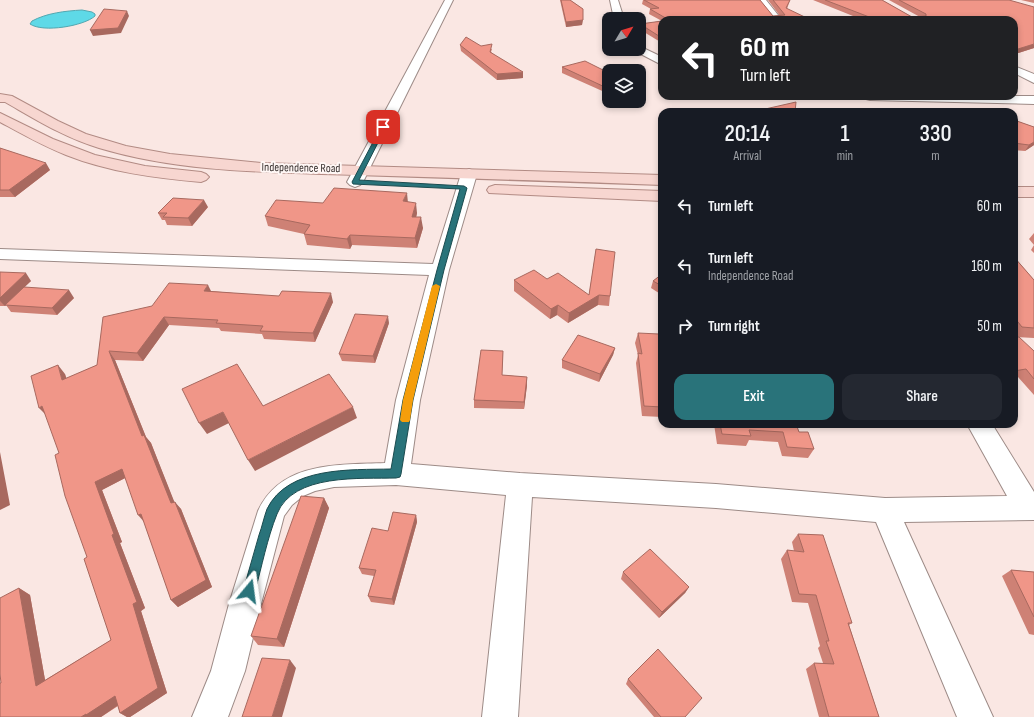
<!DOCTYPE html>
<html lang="en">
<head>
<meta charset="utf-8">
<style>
  :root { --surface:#171b24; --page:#242831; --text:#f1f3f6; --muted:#9ea1a6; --accent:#29737a }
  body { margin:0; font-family:"Sofia Sans Condensed",sans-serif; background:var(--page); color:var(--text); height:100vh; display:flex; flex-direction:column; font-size:15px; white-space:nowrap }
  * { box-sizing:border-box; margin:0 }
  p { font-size:13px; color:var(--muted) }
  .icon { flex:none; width:22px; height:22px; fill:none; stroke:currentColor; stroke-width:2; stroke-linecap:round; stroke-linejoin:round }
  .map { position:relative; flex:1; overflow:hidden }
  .sheet { position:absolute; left:658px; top:108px; width:360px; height:320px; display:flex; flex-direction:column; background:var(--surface); border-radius:12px; box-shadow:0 2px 6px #0003 }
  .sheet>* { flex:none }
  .hud { position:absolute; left:658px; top:16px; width:360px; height:84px; border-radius:12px; box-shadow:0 2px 6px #0003; background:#202124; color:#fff; overflow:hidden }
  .needle { width:26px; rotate:52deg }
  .fabs { position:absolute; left:602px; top:12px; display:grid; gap:8px }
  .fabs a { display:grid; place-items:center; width:44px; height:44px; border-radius:8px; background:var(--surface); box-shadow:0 2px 6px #0003; font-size:20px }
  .pin { position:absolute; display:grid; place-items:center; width:34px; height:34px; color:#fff; margin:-17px; border-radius:8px; box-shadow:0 2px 6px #0006 }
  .me { position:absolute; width:44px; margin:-22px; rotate:16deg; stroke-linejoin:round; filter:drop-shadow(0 0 3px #0008) }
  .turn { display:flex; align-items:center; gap:14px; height:84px; padding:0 16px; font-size:18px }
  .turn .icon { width:52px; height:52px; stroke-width:2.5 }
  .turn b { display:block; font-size:28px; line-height:34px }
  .eta { display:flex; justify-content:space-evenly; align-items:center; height:68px; text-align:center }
  .eta b { font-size:24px; font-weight:600; line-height:28px }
  .action { display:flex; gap:8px; margin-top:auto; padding:8px 16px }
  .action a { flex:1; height:46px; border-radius:12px; background:var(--accent); color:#fff; font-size:16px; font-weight:600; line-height:46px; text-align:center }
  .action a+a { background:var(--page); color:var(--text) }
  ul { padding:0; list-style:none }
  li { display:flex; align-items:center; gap:12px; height:60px; padding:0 16px }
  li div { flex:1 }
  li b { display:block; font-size:15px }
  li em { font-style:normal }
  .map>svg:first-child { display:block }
  .water { fill:#5ed9e7; stroke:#53a7b0 }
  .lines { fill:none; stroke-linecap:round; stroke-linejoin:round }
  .minor-casing { stroke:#9d8b87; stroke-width:2 }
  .major-casing { stroke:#b28b84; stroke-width:2 }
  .minor { fill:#fff; fill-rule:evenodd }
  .major { fill:#f7d6d0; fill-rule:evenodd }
  .wall { fill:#ce8175 }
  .shaded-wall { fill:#a8695f }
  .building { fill:#f09688; stroke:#a8695f }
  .route { fill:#29737a; stroke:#1b4b4f }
  .slow { fill:#f59e0b }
  .labels { text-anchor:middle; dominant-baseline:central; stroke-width:4; stroke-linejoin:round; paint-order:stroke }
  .far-street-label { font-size:12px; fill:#3a3331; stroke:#fff7f5 }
</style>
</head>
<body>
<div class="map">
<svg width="1034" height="717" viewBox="0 0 1034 717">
  <rect width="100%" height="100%" fill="#fae7e3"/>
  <path class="water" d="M82 10 92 12 95 14V16C84 26 43 33 30 24L32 21C47 13 65 11 82 10Z"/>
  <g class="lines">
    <g class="minor-casing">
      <path id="minor" d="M445 0H453L363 182 360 185 355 187 350 185 347 182Z
        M610 0H618L624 19H614Z
        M757 0H766L782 20H772Z
        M639 46 662 57V65L635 51 634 49H639Z
        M1014 66 1034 74V83L1014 73Z
        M864 96H1034V104L870 100 866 99Z
        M469 169 474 171 477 174 449 270 420 400 411 464 520 473 716 484 885 498 1007 496 967 424H992L1034 492V520L904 522 993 717H957L876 522 716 508 532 497 518 717H482L506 495 396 485 334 487 315 491 303 496 292 505 284 516 261 604 245 671 228 717H192L211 671 229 604 258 511C281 461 338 465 385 463L396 400 429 275 0 259V249L433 264 461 174 464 171Z"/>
    </g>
    <g class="major-casing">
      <path id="major" d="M0 94 12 96 58 121 86 134 126 146 170 154 261 163 662 175V185C560 181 458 178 356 175 270 172 182 173 99 148 65 138 35 119 5 102H0Z
        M0 113 53 139 95 155 145 166 201 172 206 174 209 177 206 180 201 182C155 178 109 172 66 155 43 146 22 134 0 122Z
        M495 185 662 191V201L489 193 487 190 489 187Z
        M1014 187H1034V197H1014Z"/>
    </g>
    <use href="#minor" class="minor"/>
    <use href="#major" class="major"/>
  </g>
  <path class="wall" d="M560 0H570L583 9 582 25 566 27Z
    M643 0H760L773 16H780L768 0H790L787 9 811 20H662V43L639 29 640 24 662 21 649 14 650 9H651L642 4Z
    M813 0H882L912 17H920L889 0H1009L1034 48 1015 54 1014 53V20H863Z
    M1021 0H1034V3Z
    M460 45 481 46 492 49 491 52 523 78 497 80 461 51Z
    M562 67 609 73V94L562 73Z
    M1014 120 1034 127V145L1025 151 1014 150Z
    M0 148 50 170 15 197H0Z
    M408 202 417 213 416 217 423 228 417 248 352 245 350 249 307 245 304 234 268 226 265 216 323 203Z
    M208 207 192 226 167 225 165 220H162L158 213Z
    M1034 233V245L1029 239Z
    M1034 245V253L1031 250Z
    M596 249 610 296 609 306 598 305 568 323 557 315 550 319 514 291V280L547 279 589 295Z
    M1014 257 1034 280V338L1014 337Z
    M0 272 31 281 24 287 74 298 57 315 11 312 6 305 5 306H0Z
    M662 274V295L651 288 653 281Z
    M211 291 333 302 315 342 264 339 262 334 221 331 219 328 169 325 143 361 115 360 146 437 151 443 174 502 181 509 212 587 178 607 171 600 144 521 125 478 102 490 122 542 120 543 145 608 141 611 167 693 130 717H127L120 713 118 706 101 717H0L1 683 19 588 30 595 45 680 111 640 87 557 59 453 65 374 66 379 97 365 152 306Z
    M389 323 375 363 342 361 339 354Z
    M638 333 662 341V417L642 416 636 363 638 355 635 343Z
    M1014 338 1034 351V395L1018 377 1014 378Z
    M615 348 613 355 599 382 562 368V360Z
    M503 351 502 375 527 377V385L524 409 474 408V400Z
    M714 424H796L799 432 814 449 808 458 782 456 778 442 749 440 746 446 717 444Z
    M324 498 329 508 284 647 258 645 251 636Z
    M416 515 417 522 394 605 371 602 368 596 374 576 362 574 359 568 388 531Z
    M798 534 852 623 849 625 879 717H819L806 669 814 663H823L818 648 820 646 808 603 792 602 781 559 787 550 794 551 792 542Z
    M1011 570 1034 572V635L1029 634 1002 576Z
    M623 572 689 587 685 593 659 618 621 579Z
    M628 679 685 717H654L626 684Z"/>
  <path class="shaded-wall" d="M127 11 129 16 121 33 93 36 90 30Z
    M583 20 582 25 566 27V22Z
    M1034 44V48L1015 54 1018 49Z
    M523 72V78L497 80V74Z
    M1034 142V145L1025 151 1029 145Z
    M46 163 50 170 15 197 9 190Z
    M407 193 408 203 403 201Z
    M204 200 208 207 192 226 188 218Z
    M416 203 417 213 414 228 412 217Z
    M421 217 423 228 417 248 415 238Z
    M350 235 352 245 350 249 347 239Z
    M26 273 31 281 6 305H5H6L5 306 0 301V298Z
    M208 285 212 293 204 291Z
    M69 290 74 298 57 315 52 308Z
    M331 293 333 302 315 342 313 333Z
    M599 295 598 305 568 323 569 313Z
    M558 305 557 315 550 319 551 309Z
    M388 316 389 323 375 363 373 356Z
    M164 317 169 325 143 361 137 353Z
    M615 348 613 355 599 382 600 374Z
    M109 351 115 360 146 437 151 443 178 511 171 503 142 436Z
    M58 365 65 374 70 389 62 380Z
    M527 377V385L524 409V402Z
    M42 406 47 416 39 408Z
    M353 407 357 418 255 471 248 460Z
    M223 412 229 423 207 434 199 423Z
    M0 452 10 505 0 510Z
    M122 469 129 476 102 490 122 542 120 543 145 608 141 611 167 693 130 717H127L120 713 95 482Z
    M324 498 329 508 284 647 277 639Z
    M175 502 181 509 212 587 178 607 171 600Z
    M141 514 145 523 138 515Z
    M416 515 417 522 394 605 392 599Z
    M689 587 685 593 659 618 662 612Z
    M19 588 30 595 47 691 36 686Z
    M290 660 296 668 282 717H272Z
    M115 696 124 701 101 717H81Z"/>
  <path class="building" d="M561 0H570L583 9V20L566 22Z
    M644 0H760L773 16 785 15 773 0H790L786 8 811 20H669L650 9 659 8Z
    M825 0H882L912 17 926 16V14L899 0H1009L1034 7V44L1018 49 1014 47V20H877Z
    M104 9 127 11 118 28 90 30Z
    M662 21V38L640 24Z
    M466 37 481 46 492 44 490 52 523 72 497 74 460 45Z
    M585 61 609 73V89L562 67Z
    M796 102 795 112H752Z
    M1014 120 1034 127V142L1029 145 1014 143Z
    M0 148 46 163 9 190H0Z
    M334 188 407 193 403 201 416 203 412 217H421L415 238 350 235 347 239 304 234 310 225 265 216 276 200 323 203Z
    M173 198 204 200 188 218 163 217 167 213H158Z
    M596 249 615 252 610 296 599 295 569 313 558 305 551 309 514 280 534 270 547 279 558 273 589 295Z
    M1014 257 1034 280V328L1022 327 1014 317Z
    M0 272 26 273 0 298Z
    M662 274V286L653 281Z
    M169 283 208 285 204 291 279 296 282 291 331 293 313 333 260 331 263 326 216 323 218 320 164 317 137 353 109 351 142 436 144 435 171 503 175 502 206 580 171 600 141 514 138 515 122 469 95 482 114 534 112 535 137 602 133 604 158 688 120 713 115 696 86 715V714L81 717H0V683H1L0 674V598L19 588 36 686 111 640 84 559 87 557 65 496 55 455 59 453 42 406 39 408 31 376 58 365 62 380 97 365 103 317 152 306Z
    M24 287 69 290 52 308 5 305Z
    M355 314 388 316 373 356 339 354Z
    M638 333 659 334 662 341V407L644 406 638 353 642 354Z
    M578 335 615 348 600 374 562 360Z
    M1019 337 1034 351V379L1026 369 1014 371V338Z
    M481 350 503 351 502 375 527 377 524 402 474 400Z
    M237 364 263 406 329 374 353 407 248 460 223 412 199 423 182 389Z
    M720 424H796L799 432H808L814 449 787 447 783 432 749 430 751 436 722 434Z
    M301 496 324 498 277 639 251 636Z
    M393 512 416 515 392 599 368 596 376 570 359 568 372 528 388 531Z
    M798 534 823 535 852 623H848L879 717H829L814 663 834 664 826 641H829L816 595 799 594 787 550 804 552Z
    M650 549 689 587 662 612 623 572Z
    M1011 570 1034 572V617Z
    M658 649 702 698 685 717H661L628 679Z
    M262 658 290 660 272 717H242Z"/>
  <path class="route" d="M383 125 386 127 359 180 464 186 467 188 444 270 413 400 401 474 400 477 396 478C361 479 293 473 277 514 267 539 262 566 255 591L253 595 249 597 245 595 243 591C248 572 254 554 259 535 262 527 264 517 267 509 288 466 351 470 391 469L403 400 437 270 460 189 353 184 352 182 381 127Z"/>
  <path class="slow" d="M436 284 440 286 413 400 410 420 409 422H402L400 420 403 400 432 286Z"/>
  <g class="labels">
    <g class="far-street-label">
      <text transform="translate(301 168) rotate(1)">Independence Road</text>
    </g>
  </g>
</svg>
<div class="fabs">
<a><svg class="needle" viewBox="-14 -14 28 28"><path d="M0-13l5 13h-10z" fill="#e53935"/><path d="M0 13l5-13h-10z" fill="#9ea1a6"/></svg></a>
<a><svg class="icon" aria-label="layers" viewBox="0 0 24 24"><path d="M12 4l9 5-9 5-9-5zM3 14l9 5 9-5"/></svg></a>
</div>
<div class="pin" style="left:383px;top:127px;background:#d93025"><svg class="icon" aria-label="arrive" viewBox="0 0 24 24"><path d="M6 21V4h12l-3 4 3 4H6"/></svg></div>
<svg class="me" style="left:249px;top:591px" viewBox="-20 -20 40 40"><path d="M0-17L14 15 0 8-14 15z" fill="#29737a" stroke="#fff" stroke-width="4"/></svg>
<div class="hud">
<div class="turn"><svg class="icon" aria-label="left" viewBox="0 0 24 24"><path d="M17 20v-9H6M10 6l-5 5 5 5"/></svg><div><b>60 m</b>Turn left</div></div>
</div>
<section class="sheet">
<div class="eta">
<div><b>20:14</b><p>Arrival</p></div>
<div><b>1</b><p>min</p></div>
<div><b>330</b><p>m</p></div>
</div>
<ul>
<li><svg class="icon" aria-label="left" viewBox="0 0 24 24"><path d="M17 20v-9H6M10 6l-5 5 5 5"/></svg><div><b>Turn left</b></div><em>60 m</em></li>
<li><svg class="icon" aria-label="left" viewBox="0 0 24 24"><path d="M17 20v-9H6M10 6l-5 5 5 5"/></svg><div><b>Turn left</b><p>Independence Road</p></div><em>160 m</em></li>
<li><svg class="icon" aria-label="right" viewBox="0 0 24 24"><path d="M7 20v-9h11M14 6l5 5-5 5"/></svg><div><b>Turn right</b></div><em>50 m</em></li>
</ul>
<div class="action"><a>Exit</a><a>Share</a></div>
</section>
</div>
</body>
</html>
